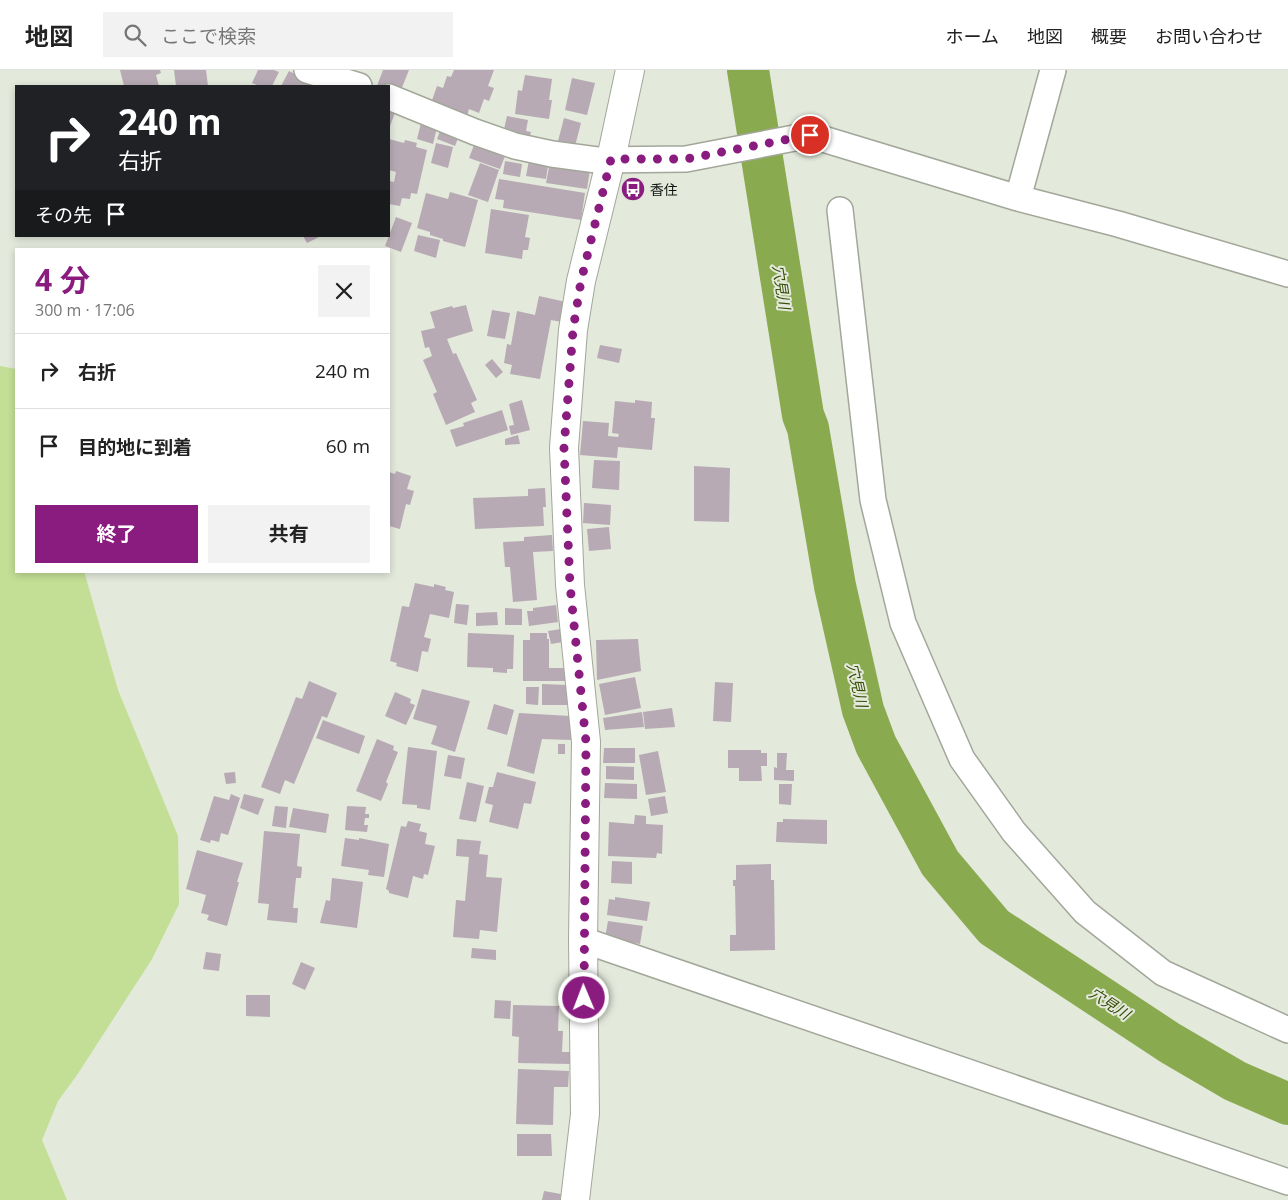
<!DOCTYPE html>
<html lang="ja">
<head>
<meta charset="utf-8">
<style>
  :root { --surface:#fff; --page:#f2f2f2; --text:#222; --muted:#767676; --line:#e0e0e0; --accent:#8a1b7f }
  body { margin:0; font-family:"Open Sans","Noto Sans JP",sans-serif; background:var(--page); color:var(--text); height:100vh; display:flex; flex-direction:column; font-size:19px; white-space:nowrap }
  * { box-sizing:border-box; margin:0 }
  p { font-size:16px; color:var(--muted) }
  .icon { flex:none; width:28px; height:28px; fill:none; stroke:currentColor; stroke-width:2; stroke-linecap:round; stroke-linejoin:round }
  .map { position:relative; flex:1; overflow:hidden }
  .side { position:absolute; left:15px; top:178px; width:375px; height:325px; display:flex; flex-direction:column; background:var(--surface); border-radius:0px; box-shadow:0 2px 8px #0003 }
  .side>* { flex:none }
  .hud { position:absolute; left:15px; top:15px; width:375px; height:152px; border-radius:0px; box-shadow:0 2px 8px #0003; background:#202124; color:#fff; overflow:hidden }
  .pin { position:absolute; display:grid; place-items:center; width:42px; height:42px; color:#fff; margin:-21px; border:2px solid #fff; border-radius:50%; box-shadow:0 1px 5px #0007 }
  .me { position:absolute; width:55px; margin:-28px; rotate:359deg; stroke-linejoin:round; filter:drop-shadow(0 0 4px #0008) }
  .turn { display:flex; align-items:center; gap:18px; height:105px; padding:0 20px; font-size:22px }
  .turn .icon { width:65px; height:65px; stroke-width:2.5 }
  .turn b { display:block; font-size:35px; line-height:42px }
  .then { display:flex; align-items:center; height:48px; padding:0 20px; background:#0003; gap:10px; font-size:19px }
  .round { display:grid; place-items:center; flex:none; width:52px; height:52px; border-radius:0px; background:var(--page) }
  .overview { display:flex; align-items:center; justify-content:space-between; height:85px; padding:0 20px }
  h1 { font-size:30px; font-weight:700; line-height:38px; color:var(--accent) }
  .primary-button { display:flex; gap:10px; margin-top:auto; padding:10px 20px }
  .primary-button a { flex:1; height:58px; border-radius:0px; background:var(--accent); color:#fff; font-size:20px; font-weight:700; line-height:58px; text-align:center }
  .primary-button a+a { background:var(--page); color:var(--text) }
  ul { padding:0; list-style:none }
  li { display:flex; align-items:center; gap:15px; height:75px; padding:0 20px; border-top:1px solid var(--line) }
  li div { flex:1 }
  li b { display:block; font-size:19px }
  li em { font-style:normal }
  header { display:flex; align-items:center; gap:30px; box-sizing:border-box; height:70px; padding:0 25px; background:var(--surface); border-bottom:1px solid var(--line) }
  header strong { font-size:24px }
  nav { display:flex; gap:28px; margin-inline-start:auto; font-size:18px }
  .search { width:350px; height:45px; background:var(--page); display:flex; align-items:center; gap:12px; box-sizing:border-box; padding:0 18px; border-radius:0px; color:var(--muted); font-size:19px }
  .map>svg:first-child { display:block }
  .green { fill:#c3df95 }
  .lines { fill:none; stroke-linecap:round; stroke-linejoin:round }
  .river { stroke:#8aaa50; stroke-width:42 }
  .building { fill:#b7aab4 }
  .minor-casing { stroke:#a2a79a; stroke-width:28 }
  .major-casing { stroke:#a2a79a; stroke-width:30 }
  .minor { stroke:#fff; stroke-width:25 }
  .major { stroke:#fff; stroke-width:28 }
  .route { stroke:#8a1b7f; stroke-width:9; stroke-dasharray:0 16.2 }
  .labels { text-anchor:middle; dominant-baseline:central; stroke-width:4; stroke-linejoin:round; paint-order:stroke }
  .poi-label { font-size:14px; fill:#121410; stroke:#e3e9db; text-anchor:start }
  .water-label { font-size:15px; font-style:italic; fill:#394d09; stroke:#e3e9db }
</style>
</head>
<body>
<header>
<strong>地図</strong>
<div class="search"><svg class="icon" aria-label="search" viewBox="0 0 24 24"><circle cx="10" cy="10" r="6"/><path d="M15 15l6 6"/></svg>ここで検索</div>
<nav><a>ホーム</a><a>地図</a><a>概要</a><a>お問い合わせ</a></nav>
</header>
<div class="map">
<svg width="1288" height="1130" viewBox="0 0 1288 1130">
  <rect width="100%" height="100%" fill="#e3e9db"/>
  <path class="green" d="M0 296 16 299V501H84L118 620 178 766 179 834 152 889 77 1005 58 1031 42 1070 67 1130H0Z"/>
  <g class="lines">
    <path class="river" d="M748 0 803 345 808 358 835 516 863 640 876 675 940 793 994 857 1170 973 1235 1011 1288 1034"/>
  </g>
  <path class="building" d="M120 0H160L161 3 156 5 159 16H124Z
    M174 0H206L208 16H176Z
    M258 0H274L279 2 272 16H259L252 13Z
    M383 0H409L399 25 389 16H377Z
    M454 0H494L488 16 494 18 489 31 484 29 479 43 469 39 467 46 430 36 437 16 443 18 447 6 451 7Z
    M289 1 318 16H281Z
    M525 5 552 9 549 30H552L549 49 515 44 518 20 522 21Z
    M572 8 595 13 587 45 565 40Z
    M389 34 397 37 389 59Z
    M507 46 528 50 526 61 531 62 529 69 503 64Z
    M564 48 581 53 574 80 557 75Z
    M422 49 438 53 433 74 417 69Z
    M442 56 460 63 455 76 437 69Z
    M389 69 404 73 405 70 417 73 416 77 427 80 417 124 411 123 410 129 402 128 400 136 389 134V111L394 112 396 102 389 100Z
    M476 70 507 81 500 99 469 88Z
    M436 73 453 77 448 98 431 93Z
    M530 85 549 89 546 109 526 106Z
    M505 91 522 94 520 107 503 104Z
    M550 92 590 99 587 119 546 113Z
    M480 93 499 100 488 132 468 125Z
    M499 109 585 123 581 150 503 138 504 130 495 129Z
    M450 122 478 130 465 177 443 171V169L430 165V162L417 158 426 123 448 129Z
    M491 139 529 145 525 167 530 168 528 180H523L522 189 485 183Z
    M396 147 412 153 401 182 385 176Z
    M418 165 440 170 436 188 414 181Z
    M303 166H321L307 173Z
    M539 226 566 232 562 252 551 250 540 309 510 304 512 295 504 293 507 274 511 275 517 241 535 245Z
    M466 235 473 261 447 269 453 284 456 283 477 330 471 333 475 342 446 355 433 324 437 322 423 290 432 286 429 277 425 278 421 261 435 258 430 242 452 236 453 238Z
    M492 240 510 243 505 269 487 266Z
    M600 275 622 279 619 293 597 288Z
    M492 289 503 302 496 308 485 295Z
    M522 330 530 360 511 365 509 356 514 355 509 334Z
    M635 330 652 332 651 348H655L652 380 618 377 617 388 580 385 583 351 609 353 608 366 618 367 619 364 612 363 615 331 635 333Z
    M502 340 508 360 456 377 450 360 464 356 463 353Z
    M518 365 520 374 505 375V369Z
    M594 390 620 391 619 420 592 418Z
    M694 396 730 398 729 452 694 451Z
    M396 401 411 406 407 419 414 421 410 435 406 434 400 459 389 456V402L395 404Z
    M545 418 546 437H543L544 456 475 459 473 428 528 426V419Z
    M584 433 611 435 610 455 583 453Z
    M609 457 611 479 589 481 587 459Z
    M552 465 553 481 533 482 537 530 513 532 510 497H505L503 472 524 471V467Z
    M415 513 434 517V514L446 517 445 520 454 522 449 548 430 544 424 567 431 569 428 582 422 581 418 602 396 596 397 593 390 591 402 536 409 537Z
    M456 534 469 535 467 555 454 553Z
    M556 535 558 552 529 556 527 541H533V538Z
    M505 538 522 539V555H505Z
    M497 542 498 555 476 556V543Z
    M561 559 563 572 551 574 548 561Z
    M468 563 514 565 513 599H507V603L493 602V598L467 597Z
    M530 563H547V569H549V598H566V611H523V570H530Z
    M638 569 641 601 597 610 596 570Z
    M635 607 641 638 605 645 599 614Z
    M309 611 337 623 327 648 322 646 294 714 285 710 280 724 261 717 296 627 302 629Z
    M715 612 733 613 731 652 713 651Z
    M542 614 567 615V635H542Z
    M526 617H539L538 635 526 634Z
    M422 619 470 631 455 682 431 674 437 656 413 649Z
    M395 622 411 629 410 633 415 635 406 655 385 646Z
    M494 634 514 640 507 665 487 659Z
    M672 638 675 657 645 659 643 642Z
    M642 642 644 657 605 660 603 648Z
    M519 643 570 646 571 670 542 669 534 704 507 696Z
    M323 650 365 666 359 684 316 668Z
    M377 669 394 676 393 680 398 682 386 712 388 714 381 731 356 721Z
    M558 674H565V684H558Z
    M408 677 437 681 430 740 417 738V735L402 734Z
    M604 678H635V693H603Z
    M728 680H761V683H767V696H761L762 711H739V698H728Z
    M658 681 666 722 646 725 639 685Z
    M777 683H787L786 700H794V711L774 710V697L777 698Z
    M448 685 465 688 461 709 444 706Z
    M606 696 634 697V710L606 709Z
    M235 702 236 713 226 714 224 703Z
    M497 702 536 712 531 734 524 733 518 759 489 752 493 735 485 733 489 717H493Z
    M467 712 484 716 476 752 459 749Z
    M605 713 637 714V729L604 728Z
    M779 714H792L791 735 779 734Z
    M231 724 240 728 228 765 221 763 219 772 211 770 210 773 200 770 214 726 229 730Z
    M244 724 264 729 258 745 240 738Z
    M665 726 668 743 651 746 648 729Z
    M275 736 288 737 286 758 272 756Z
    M347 736 366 737 365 744H369V748H365L364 755H368L367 762 345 760Z
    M293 738 329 744 326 763 289 757Z
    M635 745 646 746V754L663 755 662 784 657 783 656 788 608 786 609 752 634 754Z
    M783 749 827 750V774L776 772 777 752H783Z
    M408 751 421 754 419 761 427 763 425 774 435 776 428 805 424 804 423 809 413 806 408 828 389 823V821L386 819 401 756 406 757Z
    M264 761 300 764 297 796 302 797 301 808H296L293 838H298L297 853 267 850 269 834 258 833Z
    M345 768 359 770V768L389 774 384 807 368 805 369 800 341 796Z
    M457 769 481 771 479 784 488 785 486 807 502 808 497 862 480 860 479 869 453 867 456 830 465 831 469 787 456 786Z
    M197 780 243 793 237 812H239L227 856 207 850 209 845 201 843 206 825 186 819Z
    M612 791 632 792V814L611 813Z
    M771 794V810H774L775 880 730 881V865H736L735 816H733V810H736V795Z
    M332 808 363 812 357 858 320 853 326 830 330 831Z
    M615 827 650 832 647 851 607 845 609 829 615 830Z
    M608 851 643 856 640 874 605 868Z
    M472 878 496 880V890L471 888Z
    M206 882 221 884 219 901 203 899Z
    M301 892 315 898 305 920 292 914Z
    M246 925H270V947L246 946Z
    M495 930 511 931 510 949 494 948Z
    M513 935 559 936 558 961H563L562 982H572L571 994 518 993 519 967 512 966Z
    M518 999 569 1001 568 1017H554L553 1055 516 1054Z
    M517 1064H551L552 1086H517Z
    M544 1121 561 1124 560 1130H542Z"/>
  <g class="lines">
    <g class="minor-casing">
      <path id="minor" d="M307 0 359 16
        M389 27 475 62 515 76 552 84 597 90 686 89 810 65 1018 128 1118 154 1288 204
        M1018 128 1053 0
        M840 140 873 430 903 553 962 689 1014 762 1085 842 1163 903 1288 960
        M583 870 1288 1112"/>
    </g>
    <g class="major-casing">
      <path id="major" d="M575 1130 585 1044 583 870 586 672 570 515 564 378 573 260 581 211 611 89 630 0"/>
    </g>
    <use href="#minor" class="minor"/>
    <use href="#major" class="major"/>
  </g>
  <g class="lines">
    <path class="route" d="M584 928 586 672 570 515 564 378 573 260 581 211 611 89H686L810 65"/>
  </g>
  <defs>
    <g id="bus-disc" transform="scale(1.25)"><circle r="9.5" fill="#8a1b7f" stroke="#e3e9db"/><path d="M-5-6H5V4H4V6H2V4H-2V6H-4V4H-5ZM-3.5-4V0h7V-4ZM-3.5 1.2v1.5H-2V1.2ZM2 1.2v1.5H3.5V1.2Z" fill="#fff"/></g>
  </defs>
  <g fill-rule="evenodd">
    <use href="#bus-disc" x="633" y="119"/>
  </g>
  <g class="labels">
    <g class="poi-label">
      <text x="650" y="119">香住</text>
    </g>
    <g class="water-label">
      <text transform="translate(782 217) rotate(81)">穴見川</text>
      <text transform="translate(858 615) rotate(77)">穴見川</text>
      <text transform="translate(1110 933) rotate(33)">穴見川</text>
    </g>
  </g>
</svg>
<div class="pin" style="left:810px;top:65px;background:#d93025"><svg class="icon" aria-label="arrive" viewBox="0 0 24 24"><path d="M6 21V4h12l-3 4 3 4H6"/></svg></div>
<svg class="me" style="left:584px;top:928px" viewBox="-20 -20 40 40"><circle r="17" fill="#8a1b7f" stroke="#fff" stroke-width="3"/><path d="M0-11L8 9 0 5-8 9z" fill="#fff"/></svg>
<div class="hud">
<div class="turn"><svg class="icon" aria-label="right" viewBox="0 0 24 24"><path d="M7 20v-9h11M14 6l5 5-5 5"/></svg><div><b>240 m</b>右折</div></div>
<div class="then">その先<svg class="icon" aria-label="arrive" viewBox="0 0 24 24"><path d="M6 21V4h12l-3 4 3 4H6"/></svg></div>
</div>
<section class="side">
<div class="overview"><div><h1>4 分</h1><p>300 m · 17:06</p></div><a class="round"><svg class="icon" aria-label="close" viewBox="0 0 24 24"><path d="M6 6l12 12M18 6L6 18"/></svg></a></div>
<ul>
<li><svg class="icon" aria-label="right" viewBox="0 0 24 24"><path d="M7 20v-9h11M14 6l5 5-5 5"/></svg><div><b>右折</b></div><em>240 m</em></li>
<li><svg class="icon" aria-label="arrive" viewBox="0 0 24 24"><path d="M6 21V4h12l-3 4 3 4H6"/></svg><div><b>目的地に到着</b></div><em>60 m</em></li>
</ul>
<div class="primary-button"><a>終了</a><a>共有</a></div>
</section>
</div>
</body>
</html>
